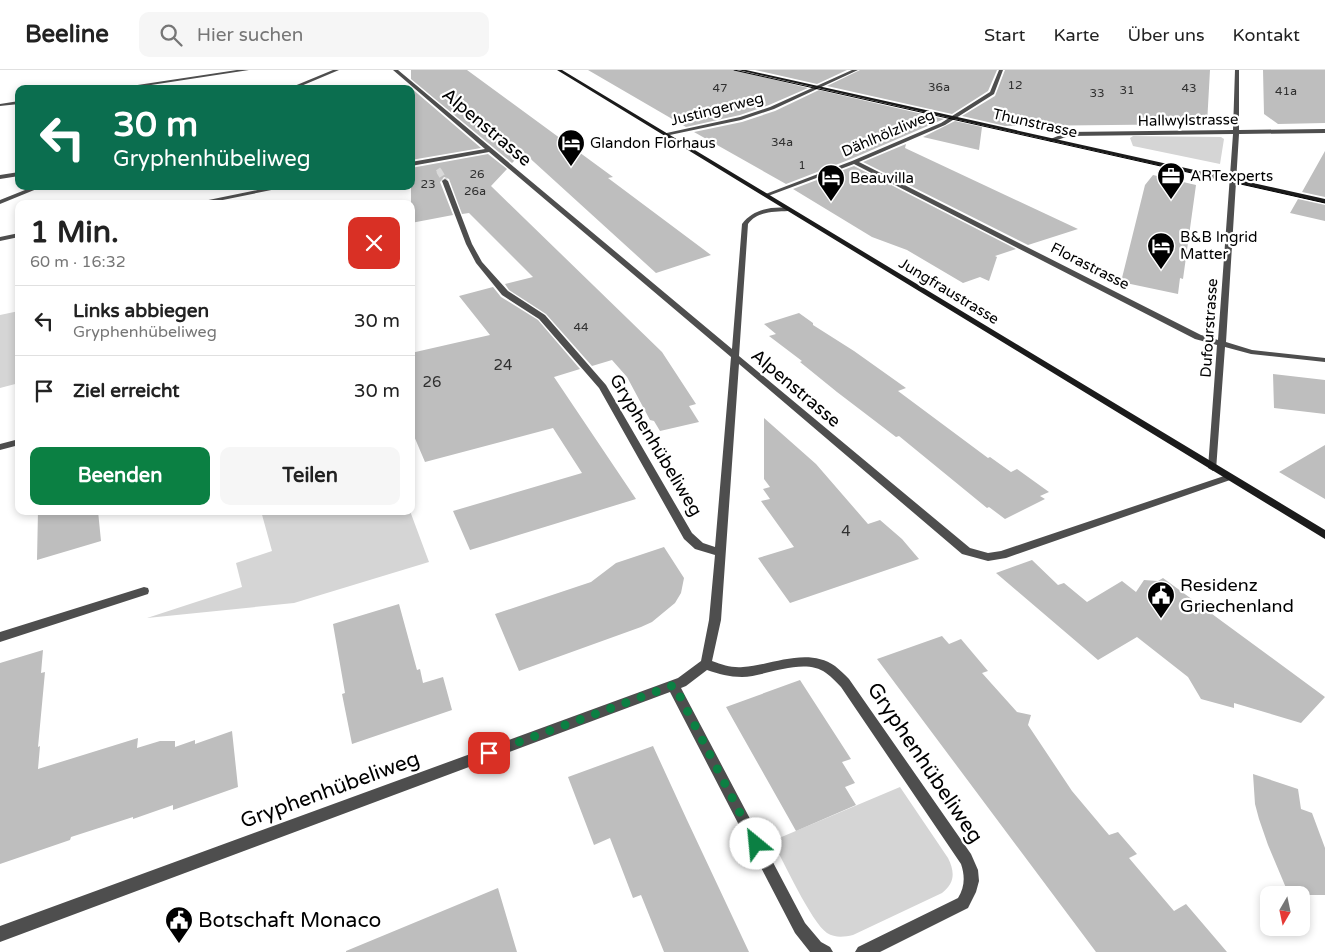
<!DOCTYPE html>
<html lang="de">
<head>
<meta charset="utf-8">
<style>
  :root { --surface:#fff; --page:#f6f6f6; --text:#222; --muted:#767676; --line:#e0e0e0; --accent:#0b8043 }
  body { margin:0; font-family:"Varela Round",sans-serif; background:var(--page); color:var(--text); height:100vh; display:flex; flex-direction:column; font-size:19px; white-space:nowrap }
  * { box-sizing:border-box; margin:0 }
  p { font-size:16px; color:var(--muted) }
  .icon { flex:none; width:28px; height:28px; fill:none; stroke:currentColor; stroke-width:2; stroke-linecap:round; stroke-linejoin:round }
  .map { position:relative; flex:1; overflow:hidden }
  .side { position:absolute; left:15px; top:130px; width:400px; height:315px; display:flex; flex-direction:column; background:var(--surface); border-radius:10px; box-shadow:0 2px 8px #0003 }
  .side>* { flex:none }
  .guide { position:absolute; left:15px; top:15px; width:400px; height:105px; border-radius:10px; box-shadow:0 2px 8px #0003; background:#0b6e4f; color:#fff; overflow:hidden }
  .needle { width:32px; rotate:189deg }
  .fabs { position:absolute; left:1260px; top:816px; display:grid; gap:10px }
  .fabs a { display:grid; place-items:center; width:50px; height:50px; border-radius:10px; background:var(--surface); box-shadow:0 2px 8px #0003; font-size:25px }
  .pin { position:absolute; display:grid; place-items:center; width:42px; height:42px; color:#fff; margin:-21px; border-radius:10px; box-shadow:0 2px 8px #0006 }
  .me { position:absolute; width:55px; margin:-28px; rotate:332deg; stroke-linejoin:round; filter:drop-shadow(0 0 4px #0008) }
  .turn { display:flex; align-items:center; gap:18px; height:105px; padding:0 15px; font-size:22px }
  .turn .icon { width:65px; height:65px; stroke-width:2.5 }
  .turn b { display:block; font-size:35px; line-height:42px }
  .round { display:grid; place-items:center; flex:none; width:52px; height:52px; border-radius:10px; background:var(--page) }
  .summary { display:flex; align-items:center; justify-content:space-between; height:85px; padding:0 15px }
  h1 { font-size:30px; font-weight:700; line-height:38px }
  .cta { display:flex; gap:10px; margin-top:auto; padding:10px 15px }
  .cta a { flex:1; height:58px; border-radius:10px; background:var(--accent); color:#fff; font-size:20px; font-weight:700; line-height:58px; text-align:center }
  .cta a+a { background:var(--page); color:var(--text) }
  ul { padding:0; list-style:none }
  li { display:flex; align-items:center; gap:15px; height:70px; padding:0 15px; border-top:1px solid var(--line) }
  li div { flex:1 }
  li b { display:block; font-size:19px }
  li em { font-style:normal }
  header { display:flex; align-items:center; gap:30px; box-sizing:border-box; height:70px; padding:0 25px; background:var(--surface); border-bottom:1px solid var(--line) }
  header strong { font-size:24px }
  nav { display:flex; gap:28px; margin-inline-start:auto; font-size:18px }
  .search { width:350px; height:45px; background:var(--page); display:flex; align-items:center; gap:12px; box-sizing:border-box; padding:0 18px; border-radius:10px; color:var(--muted); font-size:19px }
  .map>svg:first-child { display:block }
  .green { fill:#d5d5d5 }
  .building { fill:#bebebe }
  .lines { fill:none; stroke-linecap:round; stroke-linejoin:round }
  .street-tunnel-far1 { stroke:#d9d9d9; stroke-width:5; stroke-dasharray:5 2.5; stroke-linecap:butt }
  .street-tunnel { stroke:#d9d9d9; stroke-width:6; stroke-dasharray:6 3; stroke-linecap:butt }
  .street { fill:#4e4e4e; fill-rule:evenodd }
  .secondary { fill:#1b1b1b; fill-rule:evenodd }
  .tram { stroke:#000; stroke-width:1 }
  .route { stroke:#0b8043; stroke-width:9; stroke-dasharray:0 16.2 }
  .labels { text-anchor:middle; dominant-baseline:central; stroke-width:4.5; stroke-linejoin:round; paint-order:stroke }
  .far-number-label { font-size:12px; fill:#303030 }
  .far-street-label { font-size:15px; fill:#000; stroke:#fff }
  .far-poi-label { font-size:15px; fill:#000; stroke:#fff; text-anchor:start }
  .number-label { font-size:15px; fill:#303030 }
  .street-label { font-size:18px; fill:#000; stroke:#fff }
  .poi-label { font-size:18px; fill:#000; stroke:#fff; text-anchor:start }
  .near-street-label { font-size:21px; fill:#000; stroke:#fff }
  .near-poi-label { font-size:21px; fill:#000; stroke:#fff; text-anchor:start }
</style>
</head>
<body>
<header>
<strong>Beeline</strong>
<div class="search"><svg class="icon" aria-label="search" viewBox="0 0 24 24"><circle cx="10" cy="10" r="6"/><path d="M15 15l6 6"/></svg>Hier suchen</div>
<nav><a>Start</a><a>Karte</a><a>Über uns</a><a>Kontakt</a></nav>
</header>
<div class="map">
<svg width="1325" height="882" viewBox="0 0 1325 882">
  <rect width="100%" height="100%" fill="#fff"/>
  <path class="green" d="M1133 66 1221 67 1224 69 1220 94 1133 76 1130 68Z
    M19 241V313L0 318V245Z
    M261 441H410L429 492 294 533 147 548 242 517 236 493 272 481Z
    M900 717 948 788C955 802 955 813 942 823L853 865C844 867 835 868 827 863 811 852 783 790 772 771Z"/>
  <path class="building" d="M411 0H467L613 107 608 108 711 185 656 203 523 82 512 93 411 9Z
    M588 0H736L808 18 769 35 740 45 686 57Z
    M755 0H847L817 14Z
    M860 0H997L988 21 952 44 827 16Z
    M1005 0H1210L1207 54 1005 56 962 46 995 26Z
    M1263 0H1325V53L1278 54 1264 44Z
    M411 18 481 78 411 90Z
    M819 20 944 49 851 89 786 114 694 62 742 52 775 41Z
    M955 51 982 57 979 80 923 67Z
    M906 74 905 78 1078 159 1028 175 863 92Z
    M1325 81V127L1302 122Z
    M488 84 507 99 491 116 662 282 696 334 689 336 699 352 660 361 654 351 650 350 627 307 612 290 592 296 546 244 509 220 505 214 533 207 469 143 462 144 449 109 444 107 440 112 453 145 411 153V98Z
    M854 96 1016 179 995 186 997 187 989 211 980 207 963 213 907 180 872 167 793 119Z
    M1153 105 1196 115 1183 209 1180 208 1178 224 1121 212 1145 115Z
    M1298 129 1325 135V151L1290 143Z
    M493 217 501 227 538 250 580 299 554 307 636 429 470 480 453 441 582 403 553 358 425 392 411 359V283L490 265 459 226Z
    M799 243 813 253V255L854 281 906 318 898 321 988 388 990 387 1011 402 1017 399 1049 422 1040 426 1045 429 1005 449 989 437 987 438 899 366 896 367 837 322 800 292 802 291 769 266 776 264 764 254Z
    M1273 304 1325 310V344L1274 338Z
    M764 348 816 394 868 454 880 450 902 469 919 489 790 533 758 488 794 477 761 431 770 429 763 419 770 417 764 409Z
    M1325 375V429L1279 402Z
    M38 441H98L101 471 37 490Z
    M664 477 684 508 681 523 675 533 652 552 641 557 519 601 495 544 591 512 616 493Z
    M1032 490 1058 515 1064 513 1087 532 1122 511 1136 522 1144 510 1158 511 1163 508 1325 627 1301 653 1234 633V638L1201 629 1188 607 1137 567 1098 590 996 503Z
    M399 534 417 600 420 599 423 613 443 607 452 640 352 674 342 624 345 623 333 554Z
    M942 566 949 574 961 569 988 601 982 603 1017 642 1031 645 1028 655 1072 721 1109 765 1118 762 1137 784 1129 788 1174 841 1186 834 1227 882H1096L877 589Z
    M43 580 41 603 45 602 38 677 40 676 38 699 138 668 137 678 160 671H175V677L195 670V674L232 661 238 717 173 740V735L133 749V747L71 767 70 770 0 794V593Z
    M800 610 851 689 842 692 855 713 845 717 856 735 796 761 726 637Z
    M653 676 687 750 749 882H664L641 825 633 828 610 768 594 775 568 707Z
    M1253 704 1298 719 1301 739 1312 743 1325 778V825H1289L1268 775 1259 749 1255 734Z
    M498 818 517 882H346V881Z"/>
  <g class="lines">
    <path class="street-tunnel-far1" d="M438 99 440 102"/>
    <path class="street-tunnel" d="M439 101 445 111"/>
    <path class="street" d="M237 0H249L125 19H111Z
      M333 0H339L294 19H287Z
      M393 0H398L732 279 742 154C753 139 772 136 790 138L791 139 788 141C774 142 757 141 748 154L739 286 970 478 988 483 1001 481 1227 405H1233L1235 407 1233 409 1006 488 988 491 962 484 739 294 721 550 712 591C723 595 732 598 743 597 773 595 807 577 835 596 840 600 845 605 849 609L971 784 978 800 979 811 976 822 968 838 880 882H855L858 877 958 828C965 817 965 806 961 794L841 617C836 612 832 607 826 603 804 587 767 606 742 607 729 607 719 604 707 600L686 616 681 618 805 853 821 872 830 877 833 882H810L795 863 670 622 0 872V856L678 608 701 591 709 550 715 485 695 479 684 469 599 318 539 249 502 225 476 193 466 174 442 111 445 109 448 111 472 174 482 192 508 221 545 245 606 315 692 463 703 473 715 477 731 287 489 82 411 96V92L485 79Z
      M852 0H858L774 39 741 50 665 66 662 64 740 47 770 37Z
      M999 0H1003L994 24 945 55 859 92 1201 265 1218 270 1233 64 1069 66 1051 72 1048 70 1068 62 1233 60 1235 0H1239V60L1325 59V63L1239 64 1226 272 1252 280 1325 288V292L1251 284 1225 277 1216 400 1213 401 1208 398 1217 275 1195 269 854 94 768 126 763 125 852 91 941 53 990 22Z
      M19 31V34L0 36V34Z
      M19 102V106L0 109V105Z
      M35 116H44L0 134V130Z
      M277 116H291L203 134H189Z
      M19 163V167L0 171V167Z
      M19 369V375L0 380V374Z
      M144 517 148 518 149 521 148 524 0 572V562Z"/>
    <path class="secondary" d="M557 0H562L1325 460V469Z
      M738 0H746L1325 129V133Z"/>
    <path class="tram" d="M734 0 1325 133"/>
  </g>
  <g class="lines">
    <path class="route" d="M489 683 674 615 756 774"/>
  </g>
  <defs>
    <g id="hotel-pin" transform="scale(1.4375)"><path d="M0 17L-7.5 6A9.5 9.5 0 1 1 7.5 6Z" fill="#000" stroke="#fff"/><path d="M-6-4.5h1.5V1H6V5H4.5V3h-9V5H-6ZM-4 0a1.8 1.8 0 1 1 3.6 0ZM.5 0V-2.5h3Q6-2.5 6 0Z" fill="#fff"/></g>
    <g id="office-pin" transform="scale(1.4375)"><path d="M0 17L-7.5 6A9.5 9.5 0 1 1 7.5 6Z" fill="#000" stroke="#fff"/><path d="M-6-3h4V-5.5h4V-3h4V5H-6ZM-1-4.5V-3h2v-1.5ZM-6 0V1H6V0Z" fill="#fff"/></g>
    <g id="civic-pin" transform="scale(1.4375)"><path d="M0 17L-7.5 6A9.5 9.5 0 1 1 7.5 6Z" fill="#000" stroke="#fff"/><path d="M-.6-6.5H3V-4.5H.6V-3L4-1V1h2V6H-6V1h2V-1L-.6-3ZM-1.2 2.5V6h2.4V2.5Z" fill="#fff"/></g>
  </defs>
  <g fill-rule="evenodd">
    <use href="#hotel-pin" x="571" y="73"/>
    <use href="#office-pin" x="1171" y="106"/>
    <use href="#hotel-pin" x="831" y="108"/>
    <use href="#hotel-pin" x="1161" y="176"/>
    <use href="#civic-pin" x="1161" y="525"/>
    <use href="#civic-pin" x="179" y="850"/>
  </g>
  <g class="labels">
    <g class="far-number-label">
      <text x="1015" y="15">12</text>
      <text x="939" y="17">36a</text>
      <text x="720" y="18">47</text>
      <text x="1189" y="18">43</text>
      <text x="1127" y="20">31</text>
      <text x="1286" y="21">41a</text>
      <text x="1097" y="23">33</text>
      <text x="782" y="72">34a</text>
      <text x="802" y="95">1</text>
      <text x="477" y="104">26</text>
      <text x="428" y="114">23</text>
      <text x="475" y="121">26a</text>
      <text x="581" y="257">44</text>
    </g>
    <g class="far-street-label">
      <text transform="translate(717 39) rotate(-14)">Justingerweg</text>
      <text transform="translate(1188 50) rotate(-1)">Hallwylstrasse</text>
      <text transform="translate(1035 53) rotate(13)">Thunstrasse</text>
      <text transform="translate(888 63) rotate(-23)">Dählhölzliweg</text>
      <text transform="translate(1090 196) rotate(27)">Florastrasse</text>
      <text transform="translate(949 221) rotate(31)">Jungfraustrasse</text>
      <text transform="translate(1209 258) rotate(-86)">Dufourstrasse</text>
    </g>
    <g class="far-poi-label">
      <text x="590" y="73">Glandon Florhaus</text>
      <text x="1190" y="106">ARTexperts</text>
      <text x="850" y="108">Beauvilla</text>
      <text x="1180" y="167">B&amp;B Ingrid<tspan x="1180" dy="17">Matter</tspan></text>
    </g>
    <g class="number-label">
      <text x="503" y="295">24</text>
      <text x="432" y="312">26</text>
      <text x="846" y="461">4</text>
    </g>
    <g class="street-label">
      <text transform="translate(487 57) rotate(40)">Alpenstrasse</text>
      <text transform="translate(796 318) rotate(40)">Alpenstrasse</text>
      <text transform="translate(656 375) rotate(59)">Gryphenhübeliweg</text>
    </g>
    <g class="poi-label">
      <text x="1180" y="515">Residenz<tspan x="1180" dy="21">Griechenland</tspan></text>
    </g>
    <g class="near-street-label">
      <text transform="translate(925 693) rotate(56)">Gryphenhübeliweg</text>
      <text transform="translate(330 720) rotate(-20)">Gryphenhübeliweg</text>
    </g>
    <g class="near-poi-label">
      <text x="198" y="850">Botschaft Monaco</text>
    </g>
  </g>
</svg>
<div class="fabs">
<a><svg class="needle" viewBox="-14 -14 28 28"><path d="M0-13l5 13h-10z" fill="#e53935"/><path d="M0 13l5-13h-10z" fill="#767676"/></svg></a>
</div>
<div class="pin" style="left:489px;top:683px;background:#d93025"><svg class="icon" aria-label="arrive" viewBox="0 0 24 24"><path d="M6 21V4h12l-3 4 3 4H6"/></svg></div>
<svg class="me" style="left:756px;top:774px" viewBox="-20 -20 40 40"><circle r="19" fill="#fff"/><path d="M0-13L10 11 0 6-10 11z" fill="#0b8043"/></svg>
<div class="guide">
<div class="turn"><svg class="icon" aria-label="left" viewBox="0 0 24 24"><path d="M17 20v-9H6M10 6l-5 5 5 5"/></svg><div><b>30 m</b>Gryphenhübeliweg</div></div>
</div>
<section class="side">
<div class="summary"><div><h1>1 Min.</h1><p>60 m · 16:32</p></div><a class="round" style="background:#d93025;color:#fff"><svg class="icon" aria-label="close" viewBox="0 0 24 24"><path d="M6 6l12 12M18 6L6 18"/></svg></a></div>
<ul>
<li><svg class="icon" aria-label="left" viewBox="0 0 24 24"><path d="M17 20v-9H6M10 6l-5 5 5 5"/></svg><div><b>Links abbiegen</b><p>Gryphenhübeliweg</p></div><em>30 m</em></li>
<li><svg class="icon" aria-label="arrive" viewBox="0 0 24 24"><path d="M6 21V4h12l-3 4 3 4H6"/></svg><div><b>Ziel erreicht</b></div><em>30 m</em></li>
</ul>
<div class="cta"><a>Beenden</a><a>Teilen</a></div>
</section>
</div>
</body>
</html>
